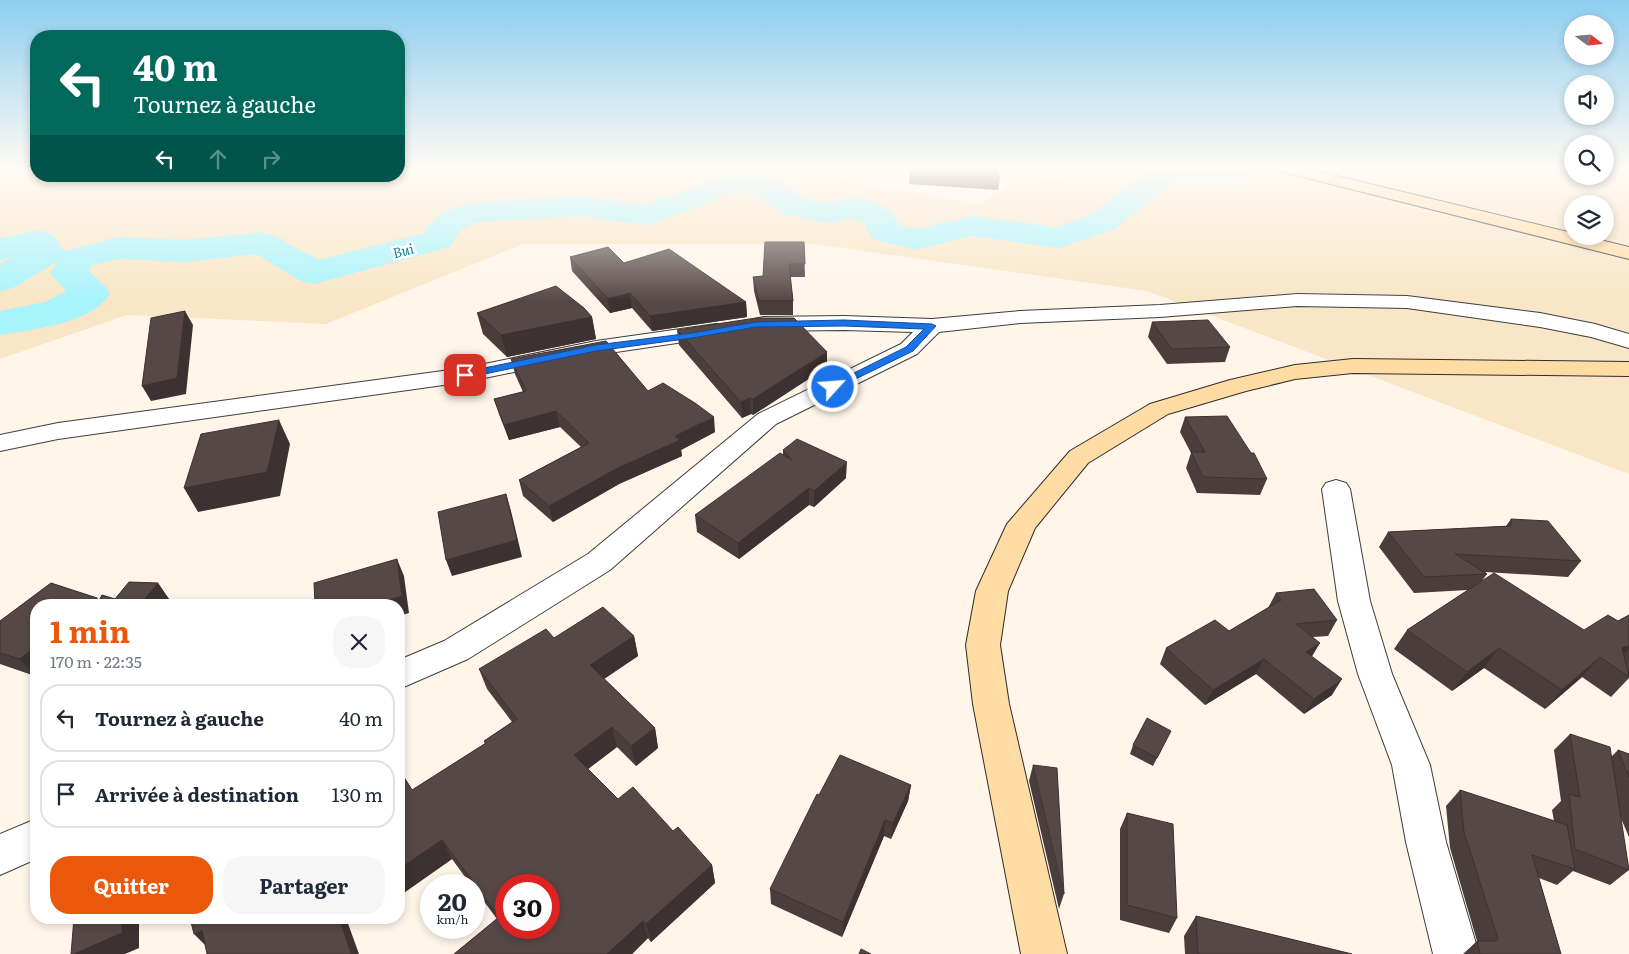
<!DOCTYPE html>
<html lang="fr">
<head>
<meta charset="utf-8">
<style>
  :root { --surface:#fff; --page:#f6f6f7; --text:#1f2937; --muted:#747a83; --line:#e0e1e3; --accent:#ea580c }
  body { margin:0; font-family:Literata,serif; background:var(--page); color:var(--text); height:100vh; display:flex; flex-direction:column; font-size:19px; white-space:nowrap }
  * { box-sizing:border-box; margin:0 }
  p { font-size:16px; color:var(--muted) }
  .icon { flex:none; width:28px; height:28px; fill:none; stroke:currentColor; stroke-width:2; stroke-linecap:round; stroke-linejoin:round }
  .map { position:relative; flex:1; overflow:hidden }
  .details { position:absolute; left:30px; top:599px; width:375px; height:325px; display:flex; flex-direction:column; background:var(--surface); border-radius:20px; box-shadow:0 2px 8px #0003 }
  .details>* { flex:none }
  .guide { position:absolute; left:30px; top:30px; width:375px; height:152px; border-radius:20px; box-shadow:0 2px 8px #0003; background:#00695c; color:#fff; overflow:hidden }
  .needle { width:32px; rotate:106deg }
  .controls { position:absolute; left:1564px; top:15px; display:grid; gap:10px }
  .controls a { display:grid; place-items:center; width:50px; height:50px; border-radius:50%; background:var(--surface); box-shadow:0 2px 8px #0003; font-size:25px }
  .speed { position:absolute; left:420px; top:874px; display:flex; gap:10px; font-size:25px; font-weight:700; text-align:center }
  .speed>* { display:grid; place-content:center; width:65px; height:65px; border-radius:50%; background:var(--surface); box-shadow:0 2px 8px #0003; line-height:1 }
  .speed small { font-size:12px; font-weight:400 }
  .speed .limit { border:8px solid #d22; background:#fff; color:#111 }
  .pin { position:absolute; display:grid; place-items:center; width:42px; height:42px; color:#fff; margin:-21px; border-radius:10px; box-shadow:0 2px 8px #0006 }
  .me { position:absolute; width:55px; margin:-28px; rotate:64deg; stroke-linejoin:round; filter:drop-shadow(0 0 4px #0008) }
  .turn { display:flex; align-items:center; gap:18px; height:105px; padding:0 20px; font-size:22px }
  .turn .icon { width:65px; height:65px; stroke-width:2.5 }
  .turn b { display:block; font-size:35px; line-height:42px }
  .lanes { display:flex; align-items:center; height:48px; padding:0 20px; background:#0003; justify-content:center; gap:25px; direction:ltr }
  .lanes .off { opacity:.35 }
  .round { display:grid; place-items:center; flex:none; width:52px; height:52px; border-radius:20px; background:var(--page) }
  .summary { display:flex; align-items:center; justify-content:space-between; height:85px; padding:0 20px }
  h1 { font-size:30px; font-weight:700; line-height:38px; color:var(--accent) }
  .primary-button { display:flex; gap:10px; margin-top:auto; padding:10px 20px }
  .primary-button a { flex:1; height:58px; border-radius:20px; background:var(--accent); color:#fff; font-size:20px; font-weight:700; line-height:58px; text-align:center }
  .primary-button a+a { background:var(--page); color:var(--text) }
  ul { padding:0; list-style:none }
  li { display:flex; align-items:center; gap:15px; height:68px; margin:0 10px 8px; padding:0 10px; border:2px solid var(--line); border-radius:20px }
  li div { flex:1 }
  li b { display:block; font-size:19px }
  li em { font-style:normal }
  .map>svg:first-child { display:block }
  .farmland { fill:#f8e6c6; fill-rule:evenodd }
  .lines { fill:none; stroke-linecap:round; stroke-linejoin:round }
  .river { fill:#a8f4fc; fill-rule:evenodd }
  .street-casing { stroke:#3e3e3e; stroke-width:2 }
  .secondary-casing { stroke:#2d2d2d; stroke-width:2 }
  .street { fill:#fff; fill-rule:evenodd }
  .secondary { fill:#ffdca4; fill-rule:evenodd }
  .wall { fill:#493e3c }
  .shaded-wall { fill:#3c3231 }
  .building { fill:#554846; stroke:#3c3231; fill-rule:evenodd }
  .route { fill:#1a73e8; stroke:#114b97 }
  .labels { text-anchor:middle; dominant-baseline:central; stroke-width:5; stroke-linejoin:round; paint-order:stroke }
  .far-water-label { font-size:14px; font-style:italic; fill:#0a8199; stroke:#fff }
</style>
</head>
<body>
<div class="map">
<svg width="1629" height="954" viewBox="0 0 1629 954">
  <rect width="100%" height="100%" fill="#fff5e9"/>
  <path class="farmland" d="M0 168H36V176H399V168H859L834 180 980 204 1005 188 1012 175 1062 180 1068 168H1572V176H1605V168H1629V474L1147 291 814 244H523L326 324 127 315 0 359ZM1572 204H1605V236H1572Z"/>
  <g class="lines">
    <path class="river" d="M1151 168H1254L1255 170 1251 176 1240 179 1174 180 1115 229 1059 248 972 236 915 250 872 239 864 223 853 218 826 223 785 214 754 193H733L648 225 581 216 475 222 459 232 450 247 314 284 301 281 256 254 185 262 120 259 92 265 89 271 105 286 110 294C90 324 34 329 0 335V311L45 302 66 291 50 273 58 261 13 288 0 291V264L12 257 0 260V238L40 230 52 234 64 251 120 237 185 240 262 232 274 236 319 260 424 233C433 216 449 208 467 203L581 196 645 205 718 177 729 175H761L772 177 807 199 826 203 858 197 870 200 891 211 899 225 915 229 972 216 1056 227 1091 215Z"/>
    <g class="street-casing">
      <path id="street" d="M1297 294 1407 296 1540 313 1595 324 1629 334V348L1591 337 1540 327 1407 308 1297 306 1160 317 1020 323 939 332 917 354 776 424 610 570 468 659 399 689V660L444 641 588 554 758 414 901 344 913 332 844 330 763 331 755 329 752 324 755 319 763 317 844 316 932 319 1020 311 1160 305Z
        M716 324 724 326 727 331 724 336 596 355 465 382 58 439 0 451V435L58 423 465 368 596 341Z
        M1336 480 1346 483 1350 489 1370 601 1392 674 1430 765 1446 842 1479 954H1433L1406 842 1392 765 1358 674 1338 601 1322 489 1326 483Z
        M36 819V859L0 875V834Z"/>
    </g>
    <g class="secondary-casing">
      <path id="secondary" d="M1277 168H1304L1572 233V236H1584L1629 247V259L1279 171Z
        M1353 359 1629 362V376L1353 373 1295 379 1246 391 1168 414 1088 463 1035 528 1008 591 1000 645 1009 704 1067 954H1021L973 704 966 645 976 591 1007 524 1070 451 1150 404 1230 380 1295 365Z"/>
    </g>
    <use href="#street" class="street"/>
    <use href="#secondary" class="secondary"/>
  </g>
  <path class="wall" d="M910 168 1000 179 998 190 909 184Z
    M804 242 805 277H790L793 301V315H760L754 291 753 277 763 276Z
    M570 257 624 263 746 302 747 317 652 331 632 308 610 313 572 271Z
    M477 313 592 317 596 339 507 357 483 334Z
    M1152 322 1230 347 1225 362 1167 364 1148 337Z
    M677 330 827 367 753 415 751 414 742 418 679 345Z
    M511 359 648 391 715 432 681 450 682 456 619 484 553 522 523 496 519 480 581 447 560 427 509 440 499 414 494 399 523 392 515 374Z
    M1185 417 1267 479 1260 495 1197 493 1186 468 1191 453 1180 432Z
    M783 450 846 478 814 507 809 505 739 559 697 532 695 515 783 455Z
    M1511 519 1581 561 1568 577 1485 572 1487 574 1482 581 1584 630 1618 621 1629 615V678L1611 697 1582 677 1545 709 1484 668 1452 691 1394 649 1407 630 1468 590 1414 593 1379 547 1388 532 1506 526Z
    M129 582 158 583 173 605H36V675L35 676 0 664V621L51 583 97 598 99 600 102 595 115 599Z
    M1276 593 1337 620 1328 636 1313 637 1312 657 1332 695 1304 714 1256 674 1205 705 1160 664 1166 648 1229 631 1268 608Z
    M634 636 638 656 604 679 655 728 658 748 636 766 617 747 588 769 618 799 673 831 712 865 715 883 651 942 648 938 632 954H454L497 919 474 888V885H471L452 859 405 892 399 882V769L412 790 485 744 484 741 512 722 487 689 479 669 554 638Z
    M1570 734 1611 757 1618 750 1629 754V837L1620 816 1629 870 1610 885 1573 871 1557 885 1539 878 1561 954H1463L1477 941 1450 848 1446 806 1460 790 1554 821 1552 810 1561 801 1554 750Z
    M1167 739 1153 766 1130 754 1133 745Z
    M1033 765 1064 894 1059 909 1029 781Z
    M911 785 908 801 891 839 884 836 842 937 771 904 770 889Z
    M1127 813 1177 918 1169 933 1120 920V829Z
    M1196 916 1352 954H1185L1184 936Z"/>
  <path class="shaded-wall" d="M630 293 632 308 610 313 608 299Z
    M746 302 747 317 652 331 650 316Z
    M185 311 193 325 186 394 151 401 142 386Z
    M592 317 596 339 507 357 501 335Z
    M827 352V367L753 415V399Z
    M750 398 751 414 742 418 741 402Z
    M556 411 560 427 509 440 504 425Z
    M714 417 715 432 681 450 682 456 619 484 553 522 549 506 675 436Z
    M279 420 290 444 280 496 198 512 184 488Z
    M847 462 846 478 814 507V491Z
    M809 488V505L739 559 738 543Z
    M506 494 511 511 522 557 452 576 446 560Z
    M397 559 404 576 409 613 399 616V605H373Z
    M158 583 173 605H140Z
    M97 598 103 605H88Z
    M634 636 638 656 595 685 590 665Z
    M1320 643 1311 658 1306 652Z
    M36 646V675L35 676 20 659Z
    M1629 646V649L1615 664 1622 648Z
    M1499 648 1484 668 1452 691 1467 672Z
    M1600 657 1582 677 1545 709 1562 690Z
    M1264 659 1256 674 1205 705 1213 690Z
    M1342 679 1332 695 1304 714 1314 699Z
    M612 727 617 747 580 775 574 755Z
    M655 728 658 748 636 766 631 746Z
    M911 785 908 801 891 839 893 823Z
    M885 820 884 836 842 937 843 922Z
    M442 840 452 859 405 892 399 882V869Z
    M712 865 715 883 651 942 646 924Z
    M122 918H139V948L125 954H74Z
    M339 918H346L359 954H351Z
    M643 921 648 938 632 954H607Z
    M202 930 212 952 194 934Z"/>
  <path class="building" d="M910 168H996L1000 179 910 172Z
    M765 242H804L805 264H789L793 301H759L753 277 763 276Z
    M608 247 624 263 669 249 746 302 650 316 630 293 608 299 570 257Z
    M556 286 584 308 592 317 501 335 477 313Z
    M185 311 177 378 142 386 151 318Z
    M756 318H794L827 352 753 399 750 398 741 402 677 330Z
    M1208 320 1230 347 1172 349 1152 322Z
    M606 341 648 391 663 383 695 403 714 417 675 436 680 440 616 469 549 506 519 480 589 443 556 411 504 425 494 399 526 391 511 359Z
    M1227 416 1251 453H1254L1267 479 1203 477 1191 452H1205L1185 417Z
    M279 420 267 472 184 488 201 434Z
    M797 439 847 462 814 491 809 488 738 543 695 515 780 453 792 460 783 450Z
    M506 494 517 540 446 560 438 512Z
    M1511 519 1548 521 1581 561 1455 554 1487 574 1424 577 1388 532 1511 526Z
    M397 559 402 596 373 605H315L314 583Z
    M1494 573 1584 630 1608 615 1618 621 1629 615V646L1622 648 1629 677 1600 657 1562 690 1499 648 1467 672 1407 630Z
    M129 582 158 583 140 605H97L102 595 115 599Z
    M51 583 97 598 88 605H36V646L20 659 0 653V621Z
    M1314 589 1337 620 1296 624 1320 643 1306 652 1342 679 1314 699 1264 659 1213 690 1166 648 1215 620 1229 631 1281 600 1276 593Z
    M603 607 634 636 590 665 655 728 631 746 612 727 574 755 618 799 633 787 673 831 678 827 712 865 646 924 643 921 607 954H454L499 917 442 840 399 869V769L412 790 486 743 484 741 517 719 479 669 546 629 554 638ZM506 885H549V928H506Z
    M1147 718 1171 731 1157 758 1133 745Z
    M1570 734 1610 747 1629 870 1575 849 1569 794 1580 797Z
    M1618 750 1629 754V777Z
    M840 755 911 785 893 823 885 820 843 922 770 889 817 794 819 795Z
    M1033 765 1057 768 1064 894Z
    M1460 790 1567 825 1575 869 1532 855 1561 954H1480L1477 941H1496L1498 939 1464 832Z
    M1127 813 1173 824 1177 918 1127 905Z
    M1196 916 1352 954H1198Z
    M74 918H122V933L74 954H71Z
    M190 918H339L351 954H207L202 930 194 934Z
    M861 949 871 954H859Z"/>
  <linearGradient id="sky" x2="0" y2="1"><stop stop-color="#8ecef0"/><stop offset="0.56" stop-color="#fffaf5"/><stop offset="1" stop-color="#fffaf5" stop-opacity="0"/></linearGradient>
  <rect width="1629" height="301" fill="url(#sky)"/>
  <path class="route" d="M844 320 932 324 936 326 913 351 833 390 830 389V385L906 347 924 329 844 326 756 327 692 338 596 351 465 378 460 375 465 372 596 345 692 333 756 322Z"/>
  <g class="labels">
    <g class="far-water-label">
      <text transform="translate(403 250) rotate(-15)">Bui</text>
    </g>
  </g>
</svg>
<div class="controls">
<a><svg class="needle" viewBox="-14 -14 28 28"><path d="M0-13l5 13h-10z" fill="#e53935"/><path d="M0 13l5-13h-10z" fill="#747a83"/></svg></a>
<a><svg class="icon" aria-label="sound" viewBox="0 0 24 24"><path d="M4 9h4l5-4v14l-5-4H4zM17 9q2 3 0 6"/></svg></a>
<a><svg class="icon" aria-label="search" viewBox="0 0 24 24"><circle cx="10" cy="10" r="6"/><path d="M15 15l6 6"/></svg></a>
<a><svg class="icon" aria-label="layers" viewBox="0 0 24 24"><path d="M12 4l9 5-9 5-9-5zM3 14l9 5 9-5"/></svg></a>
</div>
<div class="speed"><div>20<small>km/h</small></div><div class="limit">30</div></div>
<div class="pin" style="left:465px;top:375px;background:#d93025"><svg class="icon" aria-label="arrive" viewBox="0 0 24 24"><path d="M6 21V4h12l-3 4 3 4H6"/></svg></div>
<svg class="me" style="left:833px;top:387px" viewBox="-20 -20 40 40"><circle r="17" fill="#1a73e8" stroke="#fff" stroke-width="3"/><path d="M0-11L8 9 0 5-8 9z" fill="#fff"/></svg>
<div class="guide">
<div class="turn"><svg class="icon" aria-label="left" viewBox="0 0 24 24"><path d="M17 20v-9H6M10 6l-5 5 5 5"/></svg><div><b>40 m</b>Tournez à gauche</div></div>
<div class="lanes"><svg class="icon" aria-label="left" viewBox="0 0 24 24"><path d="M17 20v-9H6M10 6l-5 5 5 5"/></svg><svg class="icon off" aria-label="ahead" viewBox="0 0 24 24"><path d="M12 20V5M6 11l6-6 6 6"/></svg><svg class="icon off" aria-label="right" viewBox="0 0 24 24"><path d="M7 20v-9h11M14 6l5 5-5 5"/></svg></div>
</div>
<section class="details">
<div class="summary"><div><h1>1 min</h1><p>170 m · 22:35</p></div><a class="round"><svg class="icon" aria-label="close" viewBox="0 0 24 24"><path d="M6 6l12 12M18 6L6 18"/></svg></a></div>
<ul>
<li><svg class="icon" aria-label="left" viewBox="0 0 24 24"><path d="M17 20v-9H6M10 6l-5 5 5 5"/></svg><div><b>Tournez à gauche</b></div><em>40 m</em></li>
<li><svg class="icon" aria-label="arrive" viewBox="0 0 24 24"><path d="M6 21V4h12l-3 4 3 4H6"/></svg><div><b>Arrivée à destination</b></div><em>130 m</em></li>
</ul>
<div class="primary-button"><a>Quitter</a><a>Partager</a></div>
</section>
</div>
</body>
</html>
